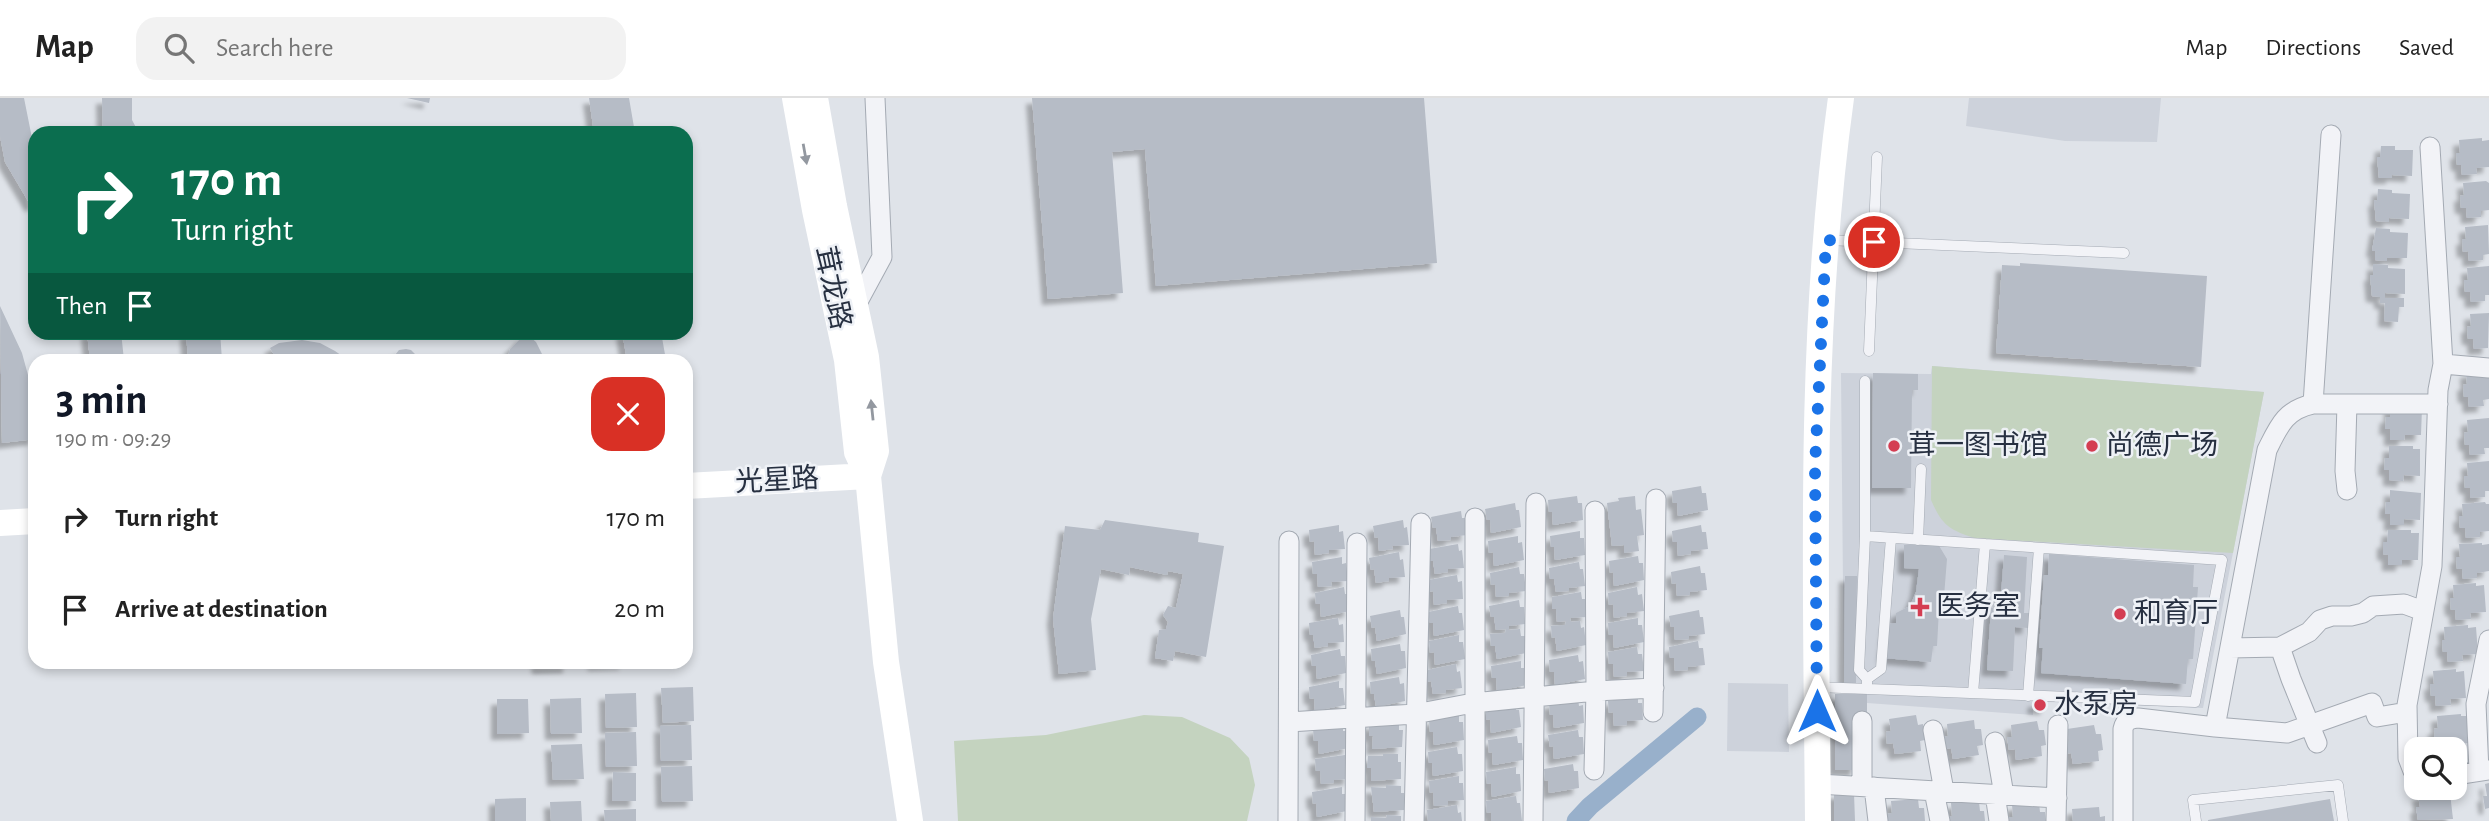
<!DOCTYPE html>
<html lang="en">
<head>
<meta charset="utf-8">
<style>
  :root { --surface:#fff; --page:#f2f2f2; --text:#222; --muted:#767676; --line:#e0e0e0; --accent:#111827 }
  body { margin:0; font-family:"Alegreya Sans","Noto Sans SC",sans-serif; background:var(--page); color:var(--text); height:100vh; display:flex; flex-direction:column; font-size:26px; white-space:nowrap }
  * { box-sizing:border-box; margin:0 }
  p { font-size:23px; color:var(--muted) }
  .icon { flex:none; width:38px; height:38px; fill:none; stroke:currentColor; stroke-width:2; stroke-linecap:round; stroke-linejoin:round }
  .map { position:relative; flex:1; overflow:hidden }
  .drawer { position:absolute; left:28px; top:256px; width:665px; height:315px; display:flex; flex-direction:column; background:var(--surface); border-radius:21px; box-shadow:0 4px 10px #0003 }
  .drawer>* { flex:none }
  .top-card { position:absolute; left:28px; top:28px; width:665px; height:214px; border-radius:21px; box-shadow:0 4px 10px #0003; background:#0b6e4f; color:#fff; overflow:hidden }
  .buttons { position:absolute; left:2404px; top:639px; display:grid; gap:14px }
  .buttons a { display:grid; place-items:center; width:63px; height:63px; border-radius:14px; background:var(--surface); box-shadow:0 4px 10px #0003; font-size:35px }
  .pin { position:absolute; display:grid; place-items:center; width:60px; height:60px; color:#fff; margin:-30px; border:4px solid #fff; border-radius:50%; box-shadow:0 2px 7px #0007 }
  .me { position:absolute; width:77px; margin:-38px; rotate:0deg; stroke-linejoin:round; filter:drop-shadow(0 0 5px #0008) }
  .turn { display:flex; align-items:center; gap:24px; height:147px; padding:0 28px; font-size:32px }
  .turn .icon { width:91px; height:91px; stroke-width:2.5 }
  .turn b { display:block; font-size:49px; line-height:60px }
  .then { display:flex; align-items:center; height:66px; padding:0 28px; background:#0003; gap:14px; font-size:26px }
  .round { display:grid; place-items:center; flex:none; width:74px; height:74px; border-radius:21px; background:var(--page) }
  .overview { display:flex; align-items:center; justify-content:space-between; height:119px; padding:0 28px }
  h1 { font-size:42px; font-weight:600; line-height:52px; color:var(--accent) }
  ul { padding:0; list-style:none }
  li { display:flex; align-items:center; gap:21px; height:91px; padding:0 28px }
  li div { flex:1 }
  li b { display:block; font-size:26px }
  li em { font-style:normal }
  header { display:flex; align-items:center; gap:42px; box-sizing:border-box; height:98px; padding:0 35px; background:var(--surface); border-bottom:2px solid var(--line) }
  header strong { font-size:33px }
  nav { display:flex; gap:38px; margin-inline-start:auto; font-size:24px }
  .search { width:490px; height:63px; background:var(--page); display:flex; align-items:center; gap:18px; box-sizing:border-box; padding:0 24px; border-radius:21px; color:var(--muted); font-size:26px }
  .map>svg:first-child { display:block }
  .built { fill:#cdd2db }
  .green { fill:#c4d3bf }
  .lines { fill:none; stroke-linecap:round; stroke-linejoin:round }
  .canal { stroke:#98b0cb; stroke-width:19 }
  .building { fill:#b6bcc6; filter:url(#shadow) }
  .lane-casing { stroke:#a4aab3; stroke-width:11 }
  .street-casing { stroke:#a4aab3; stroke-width:21 }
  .lane { stroke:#f2f3f7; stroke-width:10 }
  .street { stroke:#f2f3f7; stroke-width:19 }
  .secondary { stroke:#fff; stroke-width:26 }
  .oneway { fill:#9398a0 }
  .route { stroke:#1a73e8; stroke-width:12; stroke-dasharray:0 21.6 }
  .poi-dot { fill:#d43d52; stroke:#eef1f6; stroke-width:2.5 }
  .labels { text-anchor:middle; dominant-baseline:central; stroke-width:5; stroke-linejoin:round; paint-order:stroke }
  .street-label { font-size:28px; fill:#273041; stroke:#eef1f6 }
  .poi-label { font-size:28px; fill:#273041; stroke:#eef1f6; text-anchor:start }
</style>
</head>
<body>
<header>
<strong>Map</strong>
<div class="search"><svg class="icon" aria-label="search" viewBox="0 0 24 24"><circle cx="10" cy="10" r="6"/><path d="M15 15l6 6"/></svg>Search here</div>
<nav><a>Map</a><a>Directions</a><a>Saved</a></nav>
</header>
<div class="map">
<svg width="2489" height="723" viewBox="0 0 2489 723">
  <defs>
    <filter id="shadow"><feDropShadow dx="-6" dy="6" stdDeviation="2" flood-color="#0004"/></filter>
  </defs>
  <rect width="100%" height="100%" fill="#dfe3e9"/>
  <path class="built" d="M1969 0H2161L2157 44 2065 43 1966 28Z
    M1932 268 2264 294 2203 610 2047 604 2046 611 2033 610V617L1867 605V596L1844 595 1841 275 1931 276Z
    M1728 585 1788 586 1789 654 1727 653Z"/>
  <path class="green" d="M1932 268 2264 294 2233 455 1975 440C1949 432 1942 427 1931 402Z
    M1144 617 1182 619 1230 640 1249 660 1255 687 1247 723H958L954 643 1046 637Z"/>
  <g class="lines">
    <path class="canal" d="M1576 723 1590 708 1697 619"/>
  </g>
  <path class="building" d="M0 0H24L35 55V106L31 108 5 64 0 38Z
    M102 0H132V22L139 35H103Z
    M407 0H430L429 5Z
    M589 0H629L635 35H594Z
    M1032 0H1424L1437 165 1156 188 1145 51 1112 54 1123 195 1048 201Z
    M2482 40V43L2489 42V69L2476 70 2477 76 2462 77 2461 67H2457L2456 55H2460L2459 42Z
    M2381 48H2395V52H2413L2412 78 2392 77V80H2379L2377 59H2380Z
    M2486 83 2489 85V112L2481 113V119L2467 120 2466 110H2461L2460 98 2464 97 2463 85Z
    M2378 91 2392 92V95L2410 96 2409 121 2389 120V124L2376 123 2374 102 2377 103Z
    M2488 127 2489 156 2483 157V162L2469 163 2468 153 2463 154 2462 141H2466L2465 129Z
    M2376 130 2390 131V134L2408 135 2407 160H2387V163L2375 162V153H2372Z
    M2020 165 2207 178 2201 269 1996 255 2002 167 2020 168Z
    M2373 166 2388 167V170L2405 171V196L2385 195V200H2404V209H2399L2398 224 2384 223 2385 205H2380V199L2372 198 2370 177H2373Z
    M2489 168V197H2485V203L2471 204 2470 194H2465L2464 182H2468L2467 170Z
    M0 208 22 255 31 288 35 321V341L2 345Z
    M2489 215 2488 250 2474 251 2473 241H2468L2467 229 2471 228 2470 216Z
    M87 234H121L124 262H90Z
    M186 234H220L222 262H188Z
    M622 234H661L666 262H627Z
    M523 238H529L536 244 545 262H507L510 251Z
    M302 242 320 245 335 253 348 262H277L270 250 279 245Z
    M406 251 411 252 421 262H391L399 252Z
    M2489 272V301L2483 302 2484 308 2469 309 2468 299H2464L2463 287 2467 286 2466 274Z
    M1873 275 1918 276V292H1912L1911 390H1872Z
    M2390 307 2422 310 2421 337H2405L2404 342H2390V331H2385L2386 319H2390Z
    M2489 320V350H2484L2485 356 2470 357 2469 347H2465L2464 335 2468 334 2467 322Z
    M2389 348H2413V351H2420V378L2404 377 2403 383 2389 382V372H2384L2385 360H2389Z
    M2489 363V393H2485V399L2470 400V390H2465L2464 378H2468L2467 365Z
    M1701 388 1702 395H1706L1708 412 1678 418 1677 405H1673L1672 393Z
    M2390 392 2421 395 2420 422 2404 421V427H2390V416H2385L2386 404H2390Z
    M1577 398 1578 405H1582L1583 422 1553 427 1552 414H1549L1548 402Z
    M1635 398 1636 412 1641 411 1644 437 1637 438 1639 453 1624 455V447L1612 448 1607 405 1619 403 1618 400Z
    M2485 404 2486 406H2489V433L2480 434V439L2466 440 2465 430H2460L2459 418H2463L2462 406Z
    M1515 405 1516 412H1519L1521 429 1491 435 1490 422H1487L1485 411Z
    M1461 413 1462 420H1466L1467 437 1451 439V442L1438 443 1436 430H1433L1431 419Z
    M1105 422 1199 435 1198 444 1224 448 1206 559 1175 553 1173 563 1155 560 1159 532 1166 531 1168 524 1163 517 1168 508 1176 510 1183 476 1168 473 1167 477 1130 469 1129 477 1101 471 1091 521 1096 572 1059 576 1053 521 1065 428 1100 432Z
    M1403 422 1404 430 1407 429 1409 447 1392 448 1393 451 1379 453 1378 439 1375 440 1373 428Z
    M1339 427V434L1343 433 1345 451 1329 452V455L1315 457 1314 443 1310 444 1309 432Z
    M1701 427 1702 434H1706L1708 451 1691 453V456L1678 458 1677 444H1673L1672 433Z
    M2388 432H2411V435H2419L2418 462H2402V467H2388V457L2383 456V444H2387Z
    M1580 433V440H1584L1585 457 1555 462 1554 449H1551L1550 438Z
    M1518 438V445L1522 444 1524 462 1494 468 1493 454 1489 455 1488 443Z
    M2482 445V447L2489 446V473L2477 475V480L2463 481 2462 471H2457L2456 459H2460L2459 446Z
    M1458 446 1459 453 1462 452 1464 470 1448 471V474L1435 476 1433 463H1430L1429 451Z
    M1938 446 1947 461 1943 511H1939L1937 548H1933L1931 564 1883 560 1887 526 1896 525V515L1910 508 1916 494 1919 471 1904 470V447Z
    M1399 454 1400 462 1403 461 1405 479 1389 480V483L1376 485 1374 471 1371 472 1369 460Z
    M2049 456 2194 467 2193 489H2198L2193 561H2188L2186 586 2041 575 2043 550H2039L2044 477H2048Z
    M2004 457 2027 459 2024 515H2029L2028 530 2015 529 2013 573 1987 572 1991 510H2000Z
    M1638 458 1639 465H1643L1644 482 1614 488 1613 474 1610 475 1609 463Z
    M1342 459V466L1346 465 1348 483 1331 484 1332 488 1318 489 1317 476H1313L1312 464Z
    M1579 464 1580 471H1583L1585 488 1569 490V493L1556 494 1554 481H1550L1549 470Z
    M1700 468 1701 475H1705L1707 492 1690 494V497L1677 498 1676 485 1672 486 1671 474Z
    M1519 469 1520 476H1524L1526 493 1509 495V498L1496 499 1495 486 1491 487 1490 475Z
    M1457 477 1458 484 1462 483 1463 501 1447 502V505L1434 507 1433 493 1429 494 1428 482Z
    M1845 478H1857L1856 587H1844Z
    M2476 485V488L2484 487 2486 514 2470 515 2471 521 2456 522 2455 512H2451L2450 500H2454L2453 487Z
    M1344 489 1345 496H1349L1350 513 1321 519 1320 506H1316L1315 495Z
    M1637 489 1638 497 1642 496 1644 513 1627 515V518L1614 520 1613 506 1609 507 1608 495Z
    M1581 494 1582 501H1586L1587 519 1570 520 1571 524 1580 523 1581 530 1584 529 1586 547 1557 553 1555 539 1552 540 1551 528 1565 527 1566 523 1557 524 1556 511H1552V499Z
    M1519 502 1520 509H1524L1525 526 1509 528V532L1520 531 1521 538H1525L1526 555 1497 561 1495 548H1491L1490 536 1505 535 1506 531 1496 532 1494 519H1491L1489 508Z
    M1458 508 1459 515H1462L1464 532 1434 538 1433 525H1430L1428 514Z
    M1400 512 1401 519H1404L1406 536 1377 543 1375 529 1372 530 1370 518Z
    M1699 512 1700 519H1703L1705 536 1689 538V541L1675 542 1674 529H1671L1669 518Z
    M1338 520 1339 527 1343 526 1344 544 1328 545V548L1315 550 1313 537H1310L1309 525Z
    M1638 520V527H1642L1644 544 1614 550 1613 537H1609L1608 525Z
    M2468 527V530L2476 529 2478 556 2462 557 2463 563 2448 564 2447 554H2443L2442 542H2445L2444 529Z
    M1459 537V544H1463L1465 561 1435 567 1434 554 1430 555 1429 543Z
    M1698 543 1699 550H1703L1705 567 1688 569V572L1675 573 1674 560H1670L1669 549Z
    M1400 546 1401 553H1405L1406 570 1377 576 1375 563H1372L1371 551Z
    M1637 549 1638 556H1642L1644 573 1627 574V578L1614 579 1613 566H1609L1608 554Z
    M1340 551 1341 558H1345L1346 575 1317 581 1316 568H1312L1311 557Z
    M1578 557 1579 564 1583 563 1585 581 1555 587 1554 574H1550L1549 562Z
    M1521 563V570H1525L1527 587 1497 593 1496 580H1492L1491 568Z
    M537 564H569V569L538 570Z
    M593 564H625V566L594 567Z
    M1456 566 1457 574 1460 573 1462 590 1446 592V595L1433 596 1431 583 1428 584 1427 572Z
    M2456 571V574L2464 573 2466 600 2450 601 2451 607 2436 608 2435 598H2431L2430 586H2434L2433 573Z
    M1399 579 1400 586 1404 585 1405 603 1376 609 1374 596H1371L1370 584Z
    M1339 583V590H1343L1345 607 1315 613 1314 600 1310 601 1309 589Z
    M693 589 694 623 663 625 661 590Z
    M636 595 637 629 606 630 605 596Z
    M1835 596H1867V619L1856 672H1835Z
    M1638 598V605H1642L1643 622 1627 623V627L1614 628 1613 614 1609 615 1608 603Z
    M581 600 582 635 551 636 550 601Z
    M497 601H528L529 635 497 636Z
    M1578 601 1579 608 1583 607 1584 625 1554 630 1553 617H1550L1549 605Z
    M2034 603 2047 604 2046 611 2033 610Z
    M1515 605 1516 612H1519L1521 629 1491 635 1490 621 1486 622V610Z
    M2461 616V618H2469L2471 645 2455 646V651H2441L2440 643H2435L2434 631 2438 630 2437 618Z
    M1459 617V624H1463L1464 642 1434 647 1433 634H1430L1429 622Z
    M1916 617 1918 627 1923 626 1925 642 1920 643 1921 653 1895 656 1893 645 1887 646 1886 634 1891 633 1889 621Z
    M1974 622 1975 631H1981L1983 647 1977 648 1979 657 1953 661 1951 650 1945 651 1944 639 1948 638 1947 626Z
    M2037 623 2039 632H2044L2046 647 2041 648 2042 658 2016 662 2015 651 2009 652 2007 639H2012L2011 627Z
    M1399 624V632H1403L1402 649 1372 651 1373 638H1369V626Z
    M1343 626V633H1347L1349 650 1319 656 1318 643H1314L1313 631Z
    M691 627 692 662 661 663 660 628Z
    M2094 627 2096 636H2101L2103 652 2098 653 2099 663 2073 666 2071 655 2065 656 2064 644 2069 643 2067 631Z
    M1578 632 1579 639H1583L1584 656 1554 661 1553 648 1550 649 1548 637Z
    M636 634 637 668 606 669 605 635Z
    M1517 638 1518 645H1522L1523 662 1493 667 1492 654 1489 655 1488 642Z
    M582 646 584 681 553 682 551 647Z
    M1457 649 1458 656H1462L1463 673 1433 678 1432 665H1429L1428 654Z
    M1383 656H1398V664H1401V681L1371 683V670H1367L1368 658H1383Z
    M1345 657 1346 664 1349 663 1350 681 1334 682V685L1321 686 1320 673H1316L1315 661Z
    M1573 666 1574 673H1578L1579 690 1549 695 1548 682 1545 683 1544 671Z
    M692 668 693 703 662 704 661 669Z
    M1516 669V676H1520L1521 693 1492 699 1491 685 1487 686 1486 674Z
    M613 674 636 675V703H612Z
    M1459 678V685H1463L1464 702 1448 703V707L1434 708 1433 694 1430 695 1429 683Z
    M2489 685V710L2485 711 2483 698H2487L2485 686Z
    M1386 687 1401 688V695H1404V712L1374 714 1371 689 1386 690Z
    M1342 689V696H1346L1347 713 1317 719 1316 705 1313 706 1312 694Z
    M2441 693 2442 696 2450 695 2453 721 2418 722 2416 709H2420L2418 697Z
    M1834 695H1854L1855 723H1834Z
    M1516 698 1517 705H1520L1522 723H1491V714L1487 715 1486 703Z
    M526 700V723H495V701Z
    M1918 701 1919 710H1924L1925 723H1888L1887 716 1892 715 1891 703Z
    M2330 701 2334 723H2208V722Z
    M581 703 582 723H551L550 704Z
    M1979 704 1980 713H1984L1985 723H1948L1947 718H1952L1951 705Z
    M2039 705 2040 714H2045L2046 723H2008V719H2013L2012 707Z
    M1457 707 1458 715 1461 714 1462 723H1428L1427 712Z
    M2099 709 2100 719 2105 718V723H2073L2072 711Z
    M636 711V723H605L604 712Z
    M1387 717 1401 718V723H1371V719L1386 720Z"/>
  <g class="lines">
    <g class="lane-casing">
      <path id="lane" d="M1827 142 2124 155
        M1869 253 1877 59
        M1865 283V438L1859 572 1867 581V591
        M1918 442 1921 371
        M1867 581 1881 571 1891 440
        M1817 589 2195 604 2222 462 1865 438
        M1973 595 1985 446
        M2028 598 2039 450
        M2196 723 2193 702 2338 687 2343 723"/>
    </g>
    <g class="street-casing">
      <path id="street" d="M855 209 882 159 875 0
        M2443 266 2489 270
        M2313 306 2331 37
        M2347 306 2345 373 2347 392
        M2280 549 2291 581 2317 645
        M2230 550 2280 549 2309 534 2320 522 2332 518H2351L2363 515 2373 508 2404 506 2423 513
        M1653 614 1656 401
        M1289 624 1415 616 1473 605 1596 593 1654 590
        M2215 629 2267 352C2279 328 2285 312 2313 306H2438
        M1933 632 1944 693
        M1995 644 2004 697
        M1594 672 1596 593 1595 413
        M2479 673 2476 606 2489 542
        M2417 675 2413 673 2408 660 2407 607 2432 468 2438 292 2443 266 2430 49
        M2455 677 2489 672
        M1818 686 2057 700
        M1862 688V623
        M1874 689 1878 723
        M1934 693 1940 723
        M1995 696 1999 723
        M1288 723 1289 443
        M1355 723 1357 445
        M1414 723 1421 425
        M1475 723V420
        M1533 723 1536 405
        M2056 723 2058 627
        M2123 723V631C2125 622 2130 621 2138 620L2215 629 2287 635 2372 605 2377 619 2407 614"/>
    </g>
    <use href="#lane" class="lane"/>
    <use href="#street" class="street"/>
    <path class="secondary" d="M795 0 815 112 847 262 857 354 868 378 886 564 910 723
      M815 0 834 108 866 259 876 353 868 378
      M686 388 868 378
      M0 425 35 423
      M1818 723C1816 482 1808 239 1841 0"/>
  </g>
  <defs><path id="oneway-solid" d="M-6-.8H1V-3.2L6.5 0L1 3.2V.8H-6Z" transform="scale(1.75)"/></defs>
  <g class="oneway">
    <use href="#oneway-solid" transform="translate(805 56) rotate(80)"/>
    <use href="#oneway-solid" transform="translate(872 312) rotate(-96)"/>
  </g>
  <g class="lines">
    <path class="route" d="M1817 613 1815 368 1826 142 1874 144"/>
  </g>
  <g class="poi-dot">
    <circle cx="1894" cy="348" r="7"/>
    <circle cx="2092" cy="348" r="7"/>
    <path d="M1916.5 498.5h7v7h7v7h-7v7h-7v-7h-7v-7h7z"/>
    <circle cx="2120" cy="516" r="7"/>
    <circle cx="2040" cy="607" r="7"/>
  </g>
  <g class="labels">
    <g class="street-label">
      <text transform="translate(832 190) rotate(78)">茸龙路</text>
      <text transform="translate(777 383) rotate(-3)">光星路</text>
    </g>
    <g class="poi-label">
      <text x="1908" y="348">茸一图书馆</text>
      <text x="2106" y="348">尚德广场</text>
      <text x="1936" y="509">医务室</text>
      <text x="2134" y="516">和育厅</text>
      <text x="2054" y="607">水泵房</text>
    </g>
  </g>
</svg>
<div class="buttons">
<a><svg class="icon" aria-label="search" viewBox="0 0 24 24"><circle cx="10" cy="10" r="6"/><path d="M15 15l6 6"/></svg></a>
</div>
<div class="pin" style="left:1874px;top:144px;background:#d93025"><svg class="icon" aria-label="arrive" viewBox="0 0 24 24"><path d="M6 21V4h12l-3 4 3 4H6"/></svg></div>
<svg class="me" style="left:1817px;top:613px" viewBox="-20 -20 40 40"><path d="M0-17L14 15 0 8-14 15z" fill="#1a73e8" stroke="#fff" stroke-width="4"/></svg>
<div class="top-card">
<div class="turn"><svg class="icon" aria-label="right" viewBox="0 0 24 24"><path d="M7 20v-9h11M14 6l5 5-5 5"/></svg><div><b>170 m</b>Turn right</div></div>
<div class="then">Then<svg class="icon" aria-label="arrive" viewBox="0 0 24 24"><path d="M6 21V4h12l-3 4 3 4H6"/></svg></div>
</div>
<section class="drawer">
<div class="overview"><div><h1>3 min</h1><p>190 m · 09:29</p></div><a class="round" style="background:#d93025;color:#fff"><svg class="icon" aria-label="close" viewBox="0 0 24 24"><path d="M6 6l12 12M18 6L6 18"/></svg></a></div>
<ul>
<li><svg class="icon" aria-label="right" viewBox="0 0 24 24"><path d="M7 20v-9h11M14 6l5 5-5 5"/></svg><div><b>Turn right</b></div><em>170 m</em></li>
<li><svg class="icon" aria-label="arrive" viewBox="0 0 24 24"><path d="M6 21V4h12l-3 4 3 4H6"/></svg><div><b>Arrive at destination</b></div><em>20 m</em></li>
</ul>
</section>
</div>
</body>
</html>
